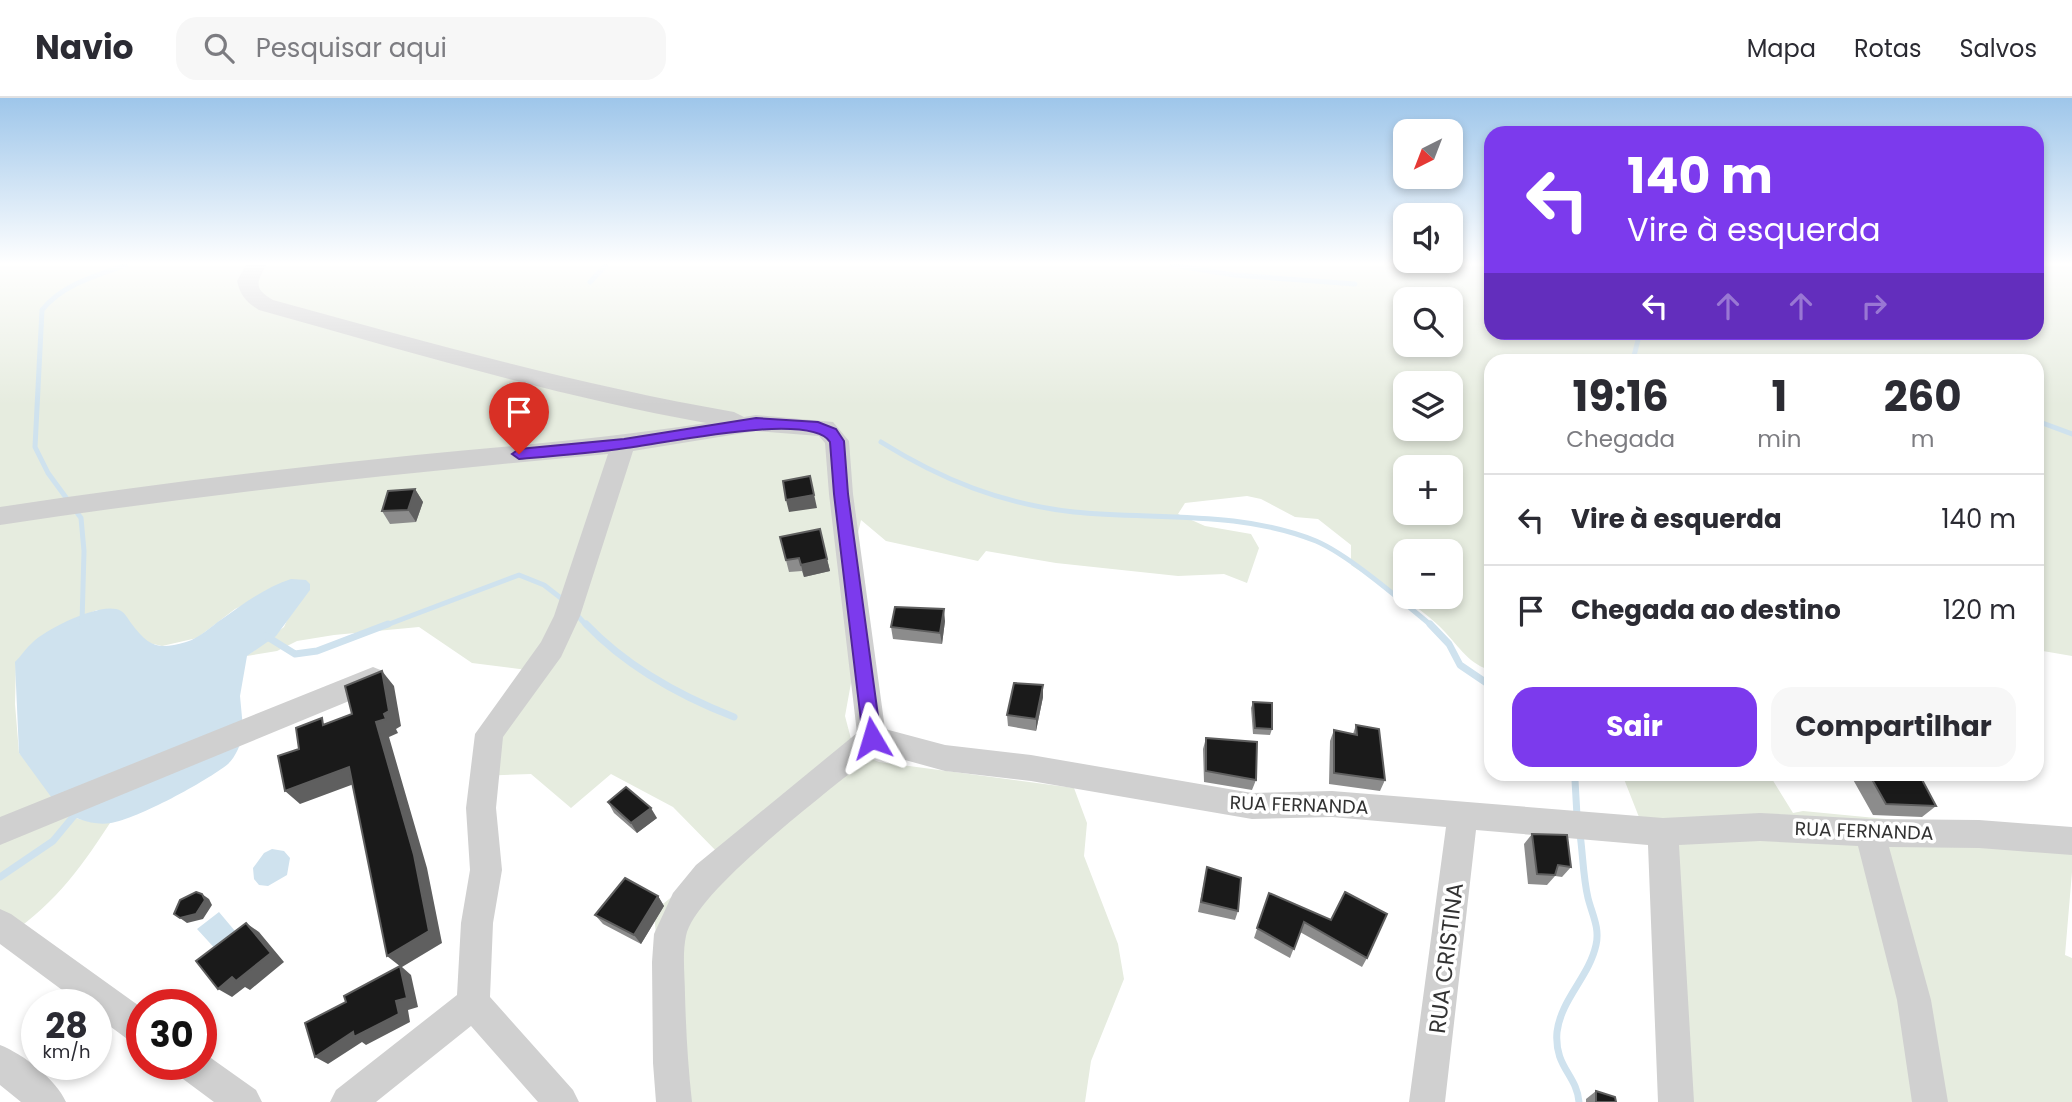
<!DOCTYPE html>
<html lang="pt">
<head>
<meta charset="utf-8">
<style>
  :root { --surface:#fff; --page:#f7f7f7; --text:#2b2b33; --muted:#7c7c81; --line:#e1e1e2; --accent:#7c3aed }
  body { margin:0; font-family:Poppins,sans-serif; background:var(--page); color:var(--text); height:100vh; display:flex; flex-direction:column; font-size:26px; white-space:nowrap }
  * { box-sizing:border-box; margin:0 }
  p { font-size:23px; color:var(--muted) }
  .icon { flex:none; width:38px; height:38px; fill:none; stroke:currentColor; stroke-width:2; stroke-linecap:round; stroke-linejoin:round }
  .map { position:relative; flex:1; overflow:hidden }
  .details { position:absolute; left:1484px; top:256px; width:560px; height:427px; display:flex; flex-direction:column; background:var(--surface); border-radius:21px; box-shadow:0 4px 10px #0003 }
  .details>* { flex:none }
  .banner { position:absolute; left:1484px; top:28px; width:560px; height:214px; border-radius:21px; box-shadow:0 4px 10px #0003; background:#7c3aed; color:#fff; overflow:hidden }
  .needle { width:46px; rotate:222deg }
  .buttons { position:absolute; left:1393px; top:21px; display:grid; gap:14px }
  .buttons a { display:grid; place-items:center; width:70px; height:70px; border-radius:14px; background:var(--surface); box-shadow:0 4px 10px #0003; font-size:35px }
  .speed { position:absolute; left:21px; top:891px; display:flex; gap:14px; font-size:35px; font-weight:700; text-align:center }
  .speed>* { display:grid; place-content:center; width:91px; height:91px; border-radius:50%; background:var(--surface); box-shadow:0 4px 10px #0003; line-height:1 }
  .speed small { font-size:18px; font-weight:400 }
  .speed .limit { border:10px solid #d22; background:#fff; color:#111 }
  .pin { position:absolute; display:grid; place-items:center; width:60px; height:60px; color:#fff; margin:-72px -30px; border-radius:50% 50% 50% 0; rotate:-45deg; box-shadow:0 0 7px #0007 }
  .pin .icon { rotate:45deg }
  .me { position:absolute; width:77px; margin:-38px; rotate:353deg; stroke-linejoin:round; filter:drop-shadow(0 0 5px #0008) }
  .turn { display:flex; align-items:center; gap:24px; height:147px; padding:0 28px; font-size:32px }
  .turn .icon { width:91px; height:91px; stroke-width:2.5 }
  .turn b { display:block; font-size:49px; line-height:60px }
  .lanes { display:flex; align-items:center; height:66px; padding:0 28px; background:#0003; justify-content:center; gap:35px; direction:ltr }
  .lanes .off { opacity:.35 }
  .eta { display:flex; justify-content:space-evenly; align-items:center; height:119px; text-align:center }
  .eta b { font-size:42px; font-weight:700; line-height:49px }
  .cta { display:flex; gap:14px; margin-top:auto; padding:14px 28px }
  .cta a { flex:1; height:80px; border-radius:21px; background:var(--accent); color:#fff; font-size:28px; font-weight:700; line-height:80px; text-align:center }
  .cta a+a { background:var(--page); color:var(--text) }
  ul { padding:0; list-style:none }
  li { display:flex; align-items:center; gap:21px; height:91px; padding:0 28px; border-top:2px solid var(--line) }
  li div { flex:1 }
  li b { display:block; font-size:26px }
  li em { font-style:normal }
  header { display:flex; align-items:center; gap:42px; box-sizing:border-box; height:98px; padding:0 35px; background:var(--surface); border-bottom:2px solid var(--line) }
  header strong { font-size:33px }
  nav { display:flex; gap:38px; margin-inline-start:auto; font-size:24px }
  .search { width:490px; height:63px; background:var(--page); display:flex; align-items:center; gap:18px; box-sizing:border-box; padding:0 24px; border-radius:21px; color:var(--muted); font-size:26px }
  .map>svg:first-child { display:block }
  .green { fill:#e6ecdf; fill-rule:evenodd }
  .water { fill:#cfe2ee }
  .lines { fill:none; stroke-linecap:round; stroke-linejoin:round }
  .stream-far1 { stroke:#cfe2ee; stroke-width:5 }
  .stream { stroke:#cfe2ee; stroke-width:7 }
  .minor { fill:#d0d0d0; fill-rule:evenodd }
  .wall { fill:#8c8c8c }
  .shaded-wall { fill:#5f5f5f }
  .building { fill:#1a1a1a; stroke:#5f5f5f; stroke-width:2 }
  .route { fill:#7c3aed; stroke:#51269a; stroke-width:2 }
  .labels { text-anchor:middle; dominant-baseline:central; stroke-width:7; stroke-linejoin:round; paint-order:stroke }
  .street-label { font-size:19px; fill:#333; stroke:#fff }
  .near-street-label { font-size:23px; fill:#333; stroke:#fff }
</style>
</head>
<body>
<header>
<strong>Navio</strong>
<div class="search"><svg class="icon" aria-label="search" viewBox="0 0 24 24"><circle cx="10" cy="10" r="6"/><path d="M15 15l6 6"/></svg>Pesquisar aqui</div>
<nav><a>Mapa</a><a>Rotas</a><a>Salvos</a></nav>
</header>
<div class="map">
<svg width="2072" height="1004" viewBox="0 0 2072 1004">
  <rect width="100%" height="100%" fill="#fff"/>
  <path class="green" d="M0 167H1491V234H2037V167H2072V558L2037 552V262H1491V572C1471 568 1458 548 1445 534 1419 506 1382 488 1351 467V447L1318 421 1295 419 1261 401 1247 398 1185 405 1178 416 1205 428 1251 436 1259 450 1247 485 1224 476 1178 478 1056 465 986 453 978 463 886 443 861 422 853 456V574L845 618 851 641 859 656 879 664 1074 690 1087 725 1084 758 1118 846 1124 881 1091 963 1085 1004H669L654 813 722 759 673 709 611 676 571 710 531 676 478 678 527 572 472 565 419 529 334 537 297 543 277 553 247 558 284 529 306 482 295 483 235 511 197 540 162 548 149 545 97 512C63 525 40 536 16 564L15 606 19 655 78 721 110 725C77 776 51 810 0 843ZM1405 201H1451V247H1405ZM1405 285H1451V331H1405ZM1405 369H1451V415H1405ZM1405 453H1451V499H1405Z
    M1622 676H1769L1793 715 1803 713 2072 739V774L2065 857 2072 860V1004H1686L1678 818Z"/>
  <path class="water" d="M291 481 306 482 310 486V492L276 538 247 558 240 598 243 630 57 707 19 655 15 564C21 558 26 550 33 544 47 531 103 502 121 513 125 515 129 522 131 525 149 549 158 552 186 544 200 540 210 529 222 521 243 506 266 489 291 481Z
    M244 637C240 646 236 659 228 666 207 683 137 721 111 725 92 728 74 720 59 711Z
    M272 751 284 753 290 760 287 777 268 788 259 787 254 781 253 770 264 755Z
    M219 814 240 839 219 855 197 831Z"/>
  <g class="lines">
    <path class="stream-far1" d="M1172 167 1234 177 1355 186
      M590 184 606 167
      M1633 262 1640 234
      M2037 323 2072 336
      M881 344C942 382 1002 406 1074 414 1154 422 1239 412 1316 443 1349 457 1403 504 1432 528
      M575 515 587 528
      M82 525 84 453 81 420 48 375 35 349 42 212C63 186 96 178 126 167
      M384 528 519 477 544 487 566 504"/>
    <path class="stream" d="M586 526C626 568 680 598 734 619
      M1430 526 1449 546 1460 567 1491 588
      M266 538 295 556 317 553 388 526
      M1577 718 1575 682 1578 676
      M0 779 53 743 77 714
      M1579 1004C1577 977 1554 969 1557 934 1561 901 1589 879 1596 847 1600 830 1592 816 1588 800 1583 779 1583 757 1580 736"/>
    <path class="minor" d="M246 167H266C257 185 253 190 273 202 426 244 578 287 734 314L744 319 756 317 833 324 849 343 853 396 885 631 945 647 1031 657 1252 695 1332 693 1663 720 1760 715 1870 721 1979 722 2072 729V757L1979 750 1889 749 1931 902 1948 1004H1912L1897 902 1858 748 1760 743 1679 747 1694 1004H1658L1648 747 1476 732 1445 1004H1409L1446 729 1332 719 1252 721 1031 683 945 673 876 654C836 688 695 792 686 838 682 857 685 878 685 897 686 933 688 968 692 1004H656L653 965 652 864 654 836 673 795 696 767 857 635 829 396 825 345 819 338 756 333 633 353 580 518 561 559 503 639 496 710 502 772 493 825 490 899 573 992 579 1004H538L471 928 376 1004H330L336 992 457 897 461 825 470 772 466 710 475 636 541 544 554 518 608 356C405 375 202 396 0 427V409C138 388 277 371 416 357 513 348 609 340 706 325 555 298 406 253 259 212 247 205 240 197 237 183Z
      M373 569 383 573 387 581 383 589 0 747V719Z
      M0 811 11 816 142 910V948L130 943 96 918V906H81L0 846Z
      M0 947C23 956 56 981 66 1004H21L0 987Z
      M201 953 256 992 262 1004H214L179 978 174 966H201Z"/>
  </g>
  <path class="wall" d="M415 391 423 404 416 424 390 426 382 413Z
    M820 431 830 473 804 479 802 473 789 474 780 439Z
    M945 523 942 546 893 541 891 529Z
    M1043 587V599L1036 633 1008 628 1007 617Z
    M1253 604 1272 631 1270 637 1253 636 1251 610Z
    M1356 627 1385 682 1380 693 1329 686 1330 643 1334 632 1353 636Z
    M1206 640 1256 682 1252 692 1204 684 1203 651Z
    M1854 676H1869L1936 708 1922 719 1873 717 1851 678Z
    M608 704 657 720 637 735 614 715Z
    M1532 736 1571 769 1562 779 1555 778 1547 787 1528 786 1524 746Z
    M1207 769 1238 813 1235 822 1198 814Z
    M1269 795 1367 860 1362 869 1300 834 1290 860 1254 840Z
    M658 798 664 808 641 846 603 826 595 817Z
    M1596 993 1616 1004H1586V1001Z"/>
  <path class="shaded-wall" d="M810 378 817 410 789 414 786 402Z
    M415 391 423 404 416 424 408 412Z
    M827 461 830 473 804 479 801 467Z
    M944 511 945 523 942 546 940 535Z
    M382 573 394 588 401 628 396 631 398 635 389 639 427 770 442 845 402 869 411 877 418 909 408 912 410 924 366 947 362 944 328 966 315 959 396 903 401 869 387 858 376 624 384 616Z
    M1043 587V599L1036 633V621Z
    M349 669 362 683 300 706 285 693Z
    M651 710 657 720 637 735 631 725Z
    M202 796 209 801 212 807 203 821 187 825 180 820Z
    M658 798 664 808 641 846 634 837Z
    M246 825 259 834 284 864 250 892 245 889 232 899 218 891 232 879Z"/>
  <path class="building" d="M810 378 814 397 786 402 783 383Z
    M415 391 408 412 382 413 388 393Z
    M820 431 827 461 801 467 799 460 786 462 780 439Z
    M895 509 944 511 940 535 891 529Z
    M382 573 389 613 384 616 386 621 376 624 414 757 429 833 387 858 349 669 285 693 278 658 299 651 296 630 322 620 323 627 352 616 345 588Z
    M1014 585 1043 587 1036 621 1007 617Z
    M1253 604 1272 605V631L1255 630Z
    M1356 627 1379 631 1385 682 1334 675V632L1357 637Z
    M1206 640 1257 644 1256 682 1206 673Z
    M1869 676H1919L1936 708 1886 706Z
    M626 689 651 710 631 725 608 704Z
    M1532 736 1567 737 1571 769 1558 767 1555 777 1537 776Z
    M1207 769 1241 780 1238 813 1201 804Z
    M625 780 658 798 634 837 595 817Z
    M196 794 202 796 205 802 196 816 180 820 174 816 180 802Z
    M1345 794 1387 816 1367 860 1304 824 1294 851 1257 830 1269 795 1331 822Z
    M246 825 271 855 236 883 232 879 218 891 196 863Z
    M400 868 407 900 396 903 399 916 354 939 353 934 315 959 305 925 346 904 344 898Z
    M1596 993 1615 999 1616 1004H1596Z"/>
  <linearGradient id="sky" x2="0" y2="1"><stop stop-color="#9ec6ea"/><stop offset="0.54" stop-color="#fff"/><stop offset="1" stop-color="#fff" stop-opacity="0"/></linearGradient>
  <rect width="2072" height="307" fill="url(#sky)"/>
  <path class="route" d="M756 320 818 324 836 331 844 343 848 396 881 640 878 645 872 647 866 645 863 640 834 396 830 344C811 313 661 346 626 350 591 355 554 358 519 361L512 356 519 351 624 341Z"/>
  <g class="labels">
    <g class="street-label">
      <text transform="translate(1299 707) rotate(2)">RUA FERNANDA</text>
      <text transform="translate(1864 733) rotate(2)">RUA FERNANDA</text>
    </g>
    <g class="near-street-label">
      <text transform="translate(1446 860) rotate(-83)">RUA CRISTINA</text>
    </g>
  </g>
</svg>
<div class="buttons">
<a><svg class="needle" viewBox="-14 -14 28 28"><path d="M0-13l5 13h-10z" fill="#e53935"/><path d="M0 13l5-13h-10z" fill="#7c7c81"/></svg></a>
<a><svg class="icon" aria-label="sound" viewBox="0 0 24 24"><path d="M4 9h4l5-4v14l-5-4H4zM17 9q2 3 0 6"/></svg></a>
<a><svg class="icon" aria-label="search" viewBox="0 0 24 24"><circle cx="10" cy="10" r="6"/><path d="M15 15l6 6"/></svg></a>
<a><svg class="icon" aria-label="layers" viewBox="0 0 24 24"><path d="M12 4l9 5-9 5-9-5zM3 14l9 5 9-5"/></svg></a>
<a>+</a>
<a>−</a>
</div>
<div class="speed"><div>28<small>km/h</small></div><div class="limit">30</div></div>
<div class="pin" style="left:519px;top:356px;background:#d93025"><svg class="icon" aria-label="arrive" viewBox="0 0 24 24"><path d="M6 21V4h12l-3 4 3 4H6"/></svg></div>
<svg class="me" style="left:872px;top:640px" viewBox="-20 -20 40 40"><path d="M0-17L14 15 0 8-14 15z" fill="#7c3aed" stroke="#fff" stroke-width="4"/></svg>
<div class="banner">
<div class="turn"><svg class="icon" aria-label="left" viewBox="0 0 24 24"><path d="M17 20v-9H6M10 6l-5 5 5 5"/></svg><div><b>140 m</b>Vire à esquerda</div></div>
<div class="lanes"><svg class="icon" aria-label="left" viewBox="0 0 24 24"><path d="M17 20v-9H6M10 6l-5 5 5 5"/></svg><svg class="icon off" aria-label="ahead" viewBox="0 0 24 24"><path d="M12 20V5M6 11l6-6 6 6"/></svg><svg class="icon off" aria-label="ahead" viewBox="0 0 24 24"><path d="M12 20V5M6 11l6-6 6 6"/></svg><svg class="icon off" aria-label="right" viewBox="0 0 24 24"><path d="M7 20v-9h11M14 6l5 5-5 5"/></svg></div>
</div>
<section class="details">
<div class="eta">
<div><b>19:16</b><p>Chegada</p></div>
<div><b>1</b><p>min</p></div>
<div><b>260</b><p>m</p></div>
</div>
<ul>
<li><svg class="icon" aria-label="left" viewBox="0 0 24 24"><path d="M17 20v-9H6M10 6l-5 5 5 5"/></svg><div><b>Vire à esquerda</b></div><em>140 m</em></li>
<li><svg class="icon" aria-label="arrive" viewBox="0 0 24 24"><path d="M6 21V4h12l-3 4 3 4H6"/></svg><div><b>Chegada ao destino</b></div><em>120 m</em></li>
</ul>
<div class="cta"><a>Sair</a><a>Compartilhar</a></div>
</section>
</div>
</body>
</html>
